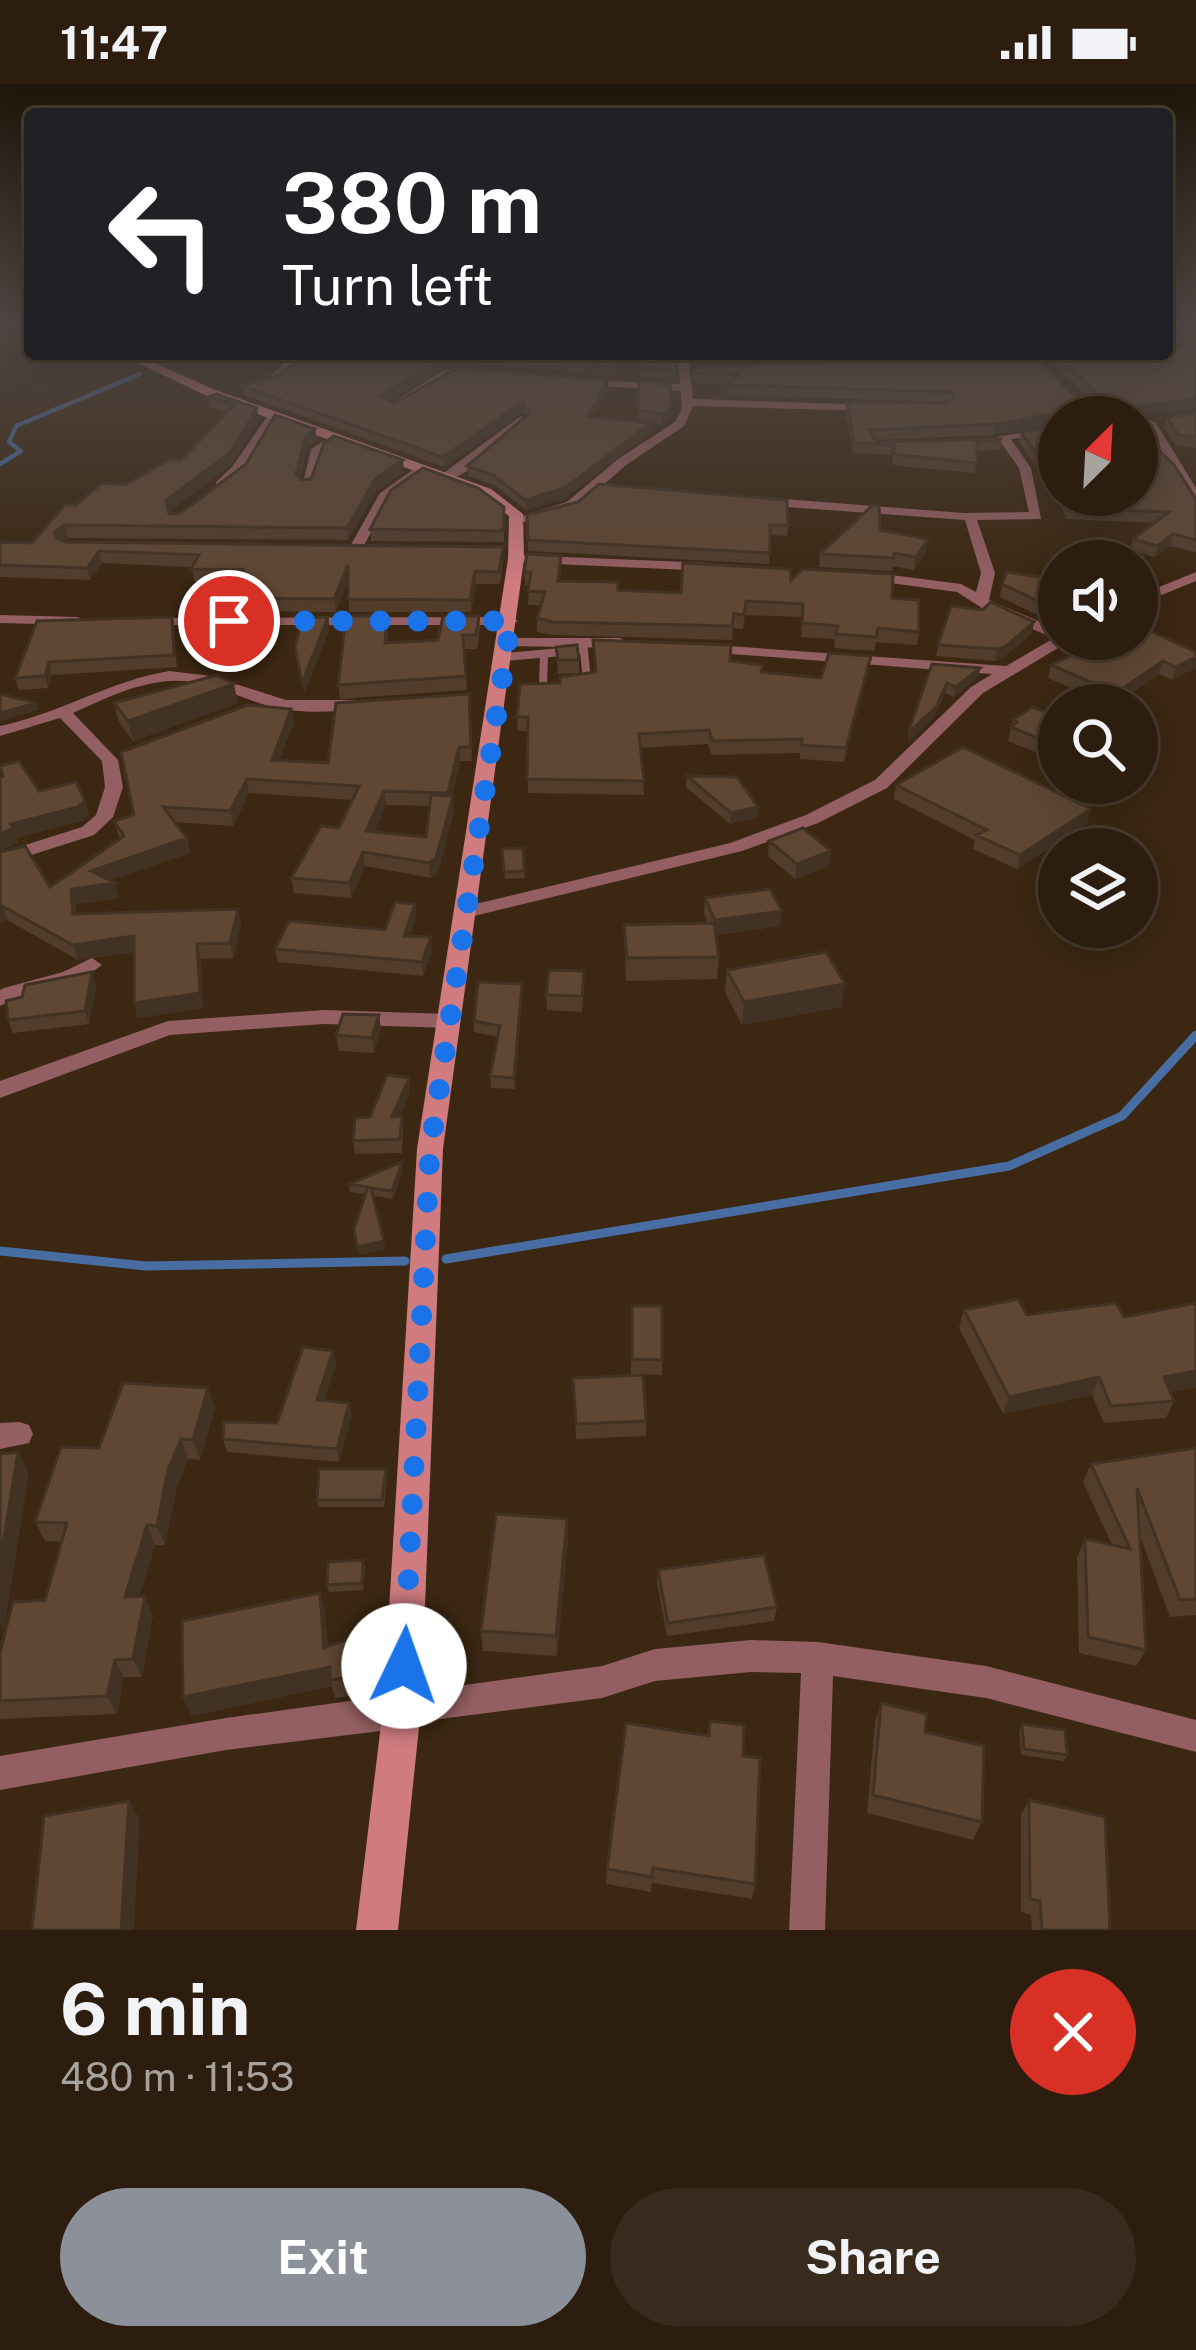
<!DOCTYPE html>
<html lang="en">
<head>
<meta charset="utf-8">
<style>
  :root { --surface:#2c1d0e; --page:#382a1c; --text:#f1f3f6; --muted:#a6a29e; --line:#483b2e; --accent:#8c9099 }
  body { margin:0; font-family:"Public Sans",sans-serif; background:var(--page); color:var(--text); height:100vh; display:flex; flex-direction:column; font-size:45px; white-space:nowrap }
  * { box-sizing:border-box; margin:0 }
  p { font-size:39px; color:var(--muted) }
  .icon { flex:none; width:66px; height:66px; fill:none; stroke:currentColor; stroke-width:2; stroke-linecap:round; stroke-linejoin:round }
  .map { position:relative; height:1846px; overflow:hidden }
  .drawer { display:flex; flex-direction:column; background:var(--surface); flex:1 }
  .drawer>* { flex:none }
  .banner { position:absolute; left:24px; top:24px; width:1149px; height:252px; border-radius:12px; box-shadow:0 6px 30px #0003,0 0 0 3px var(--line); background:#202124; color:#fff; overflow:hidden }
  .needle { width:78px; rotate:24deg }
  .controls { position:absolute; left:1038px; top:312px; display:grid; gap:24px }
  .controls a { display:grid; place-items:center; width:120px; height:120px; border-radius:50%; background:var(--surface); box-shadow:0 6px 30px #0003,0 0 0 3px var(--line); font-size:60px }
  .pin { position:absolute; display:grid; place-items:center; width:102px; height:102px; color:#fff; margin:-51px; border:6px solid #fff; border-radius:50%; box-shadow:0 3px 12px #0007 }
  .me { position:absolute; width:132px; margin:-66px; rotate:3deg; stroke-linejoin:round; filter:drop-shadow(0 0 9px #0008) }
  .turn { display:flex; align-items:center; gap:42px; height:252px; padding:0 60px; font-size:54px }
  .turn .icon { width:156px; height:156px; stroke-width:2.5 }
  .turn b { display:block; font-size:84px; line-height:102px }
  .round { display:grid; place-items:center; flex:none; width:126px; height:126px; border-radius:63px; background:var(--page) }
  .summary { display:flex; align-items:center; justify-content:space-between; height:204px; padding:0 60px }
  h1 { font-size:72px; font-weight:700; line-height:90px }
  .action { display:flex; gap:24px; margin-top:auto; padding:24px 60px }
  .action a { flex:1; height:138px; border-radius:72px; background:var(--accent); color:#fff; font-size:48px; font-weight:700; line-height:138px; text-align:center }
  .action a+a { background:var(--page); color:var(--text) }
  .status { display:flex; justify-content:space-between; align-items:center; height:84px; padding:0 60px; background:var(--surface); direction:ltr }
  .status svg { height:33px; fill:currentColor }
  .map>svg:first-child { display:block }
  .lines { fill:none; stroke-linecap:round; stroke-linejoin:round }
  .stream-far1 { stroke:#486da2; stroke-width:4.5 }
  .stream { stroke:#486da2; stroke-width:9 }
  .lane { stroke:#945f62; stroke-width:8 }
  .street { fill:#945f62; fill-rule:evenodd }
  .secondary { fill:#cf7b80; fill-rule:evenodd }
  .wall { fill:#523d2d; fill-rule:evenodd }
  .shaded-wall { fill:#423224 }
  .building { fill:#5f4734; stroke:#423224; stroke-width:3 }
  .route { stroke:#1a73e8; stroke-width:21; stroke-dasharray:0 37.8 }
</style>
</head>
<body>
<div class="status"><b>11:47</b><svg viewBox="0 0 49 12"><path d="M0 12V9h3v3zM5 12V6h3v6zM10 12V3h3v9zM15 12V0h3v12zM26 1h20v11H26zM47 4h2v5h-2z"/></svg></div>
<div class="map">
<svg width="1196" height="1846" viewBox="0 0 1196 1846">
  <rect width="100%" height="100%" fill="#3b2712"/>
  <g class="lines">
    <path class="stream-far1" d="M163 277 173 270
      M0 380 21 367 9 358 16 342 140 290"/>
    <path class="stream" d="M0 1167 146 1182 405 1177
      M446 1175 1009 1082 1122 1032 1196 951"/>
    <path class="lane" d="M505 573 584 566 587 597
      M543 601 544 573"/>
    <path class="street" d="M0 242H20L0 248Z
      M294 270H305L277 297H269V293Z
      M678 270H688L693 315 873 321 879 324 873 327 693 322 684 342 626 381 577 424 513 441V435L567 418 618 375 675 338 682 325 681 307 585 301 581 296 680 300Z
      M1050 270H1088L1009 280 1004 277Z
      M482 285 486 290 450 291 411 315 401 313 444 286Z
      M269 330 279 332 240 388 224 404H216V398L232 383Z
      M521 332 527 335 525 337C498 355 473 394 441 397V391Z
      M1150 336 1156 339 1196 404V418L1190 414 1144 339Z
      M1059 342V348L1011 355 1031 384 1041 435 977 436 995 489 989 516 1059 546V555H1070L1068 558 983 609 887 704 818 739 742 767 466 834 459 832 456 828 459 824 730 759 806 731 875 696 971 603 992 590 705 568 697 563 700 560 1006 582 1054 554 985 526 957 508 868 496 861 492 868 488 961 500 976 508 981 489 965 436 759 421 753 417 759 413 963 429 1029 428 1019 384 997 353Z
      M330 353 340 355 322 367 310 403H302L311 365Z
      M417 383 427 386 389 414 360 469H350L348 466 380 409Z
      M516 471 711 479 718 483 711 487 511 478V472Z
      M1196 488V497L1137 521V512Z
      M0 531 78 533 85 537 78 541 0 539Z
      M145 534 511 533 518 537 511 541H140L138 538Z
      M507 554H620L628 559 620 564 502 562V556Z
      M169 587 211 592 286 616H361L369 621 361 626C333 627 305 630 277 624 241 616 209 594 170 597 136 599 104 615 73 629L118 676 123 703 113 733 94 751 0 781V769L82 743 96 731 105 703 102 677 60 634 0 652V642C59 630 109 597 169 587Z
      M92 874 102 881 78 898 29 909 0 922V906L4 904 63 888Z
      M324 926 449 930 460 937 449 944 324 940 170 951 0 1014V997L168 937Z
      M19 1338 29 1341 33 1350 29 1359 0 1365V1339Z
      M751 1556 818 1558 986 1582 1196 1636V1668L986 1614 833 1592 825 1846H789L801 1589 751 1588 655 1597 602 1614 409 1639 397 1645 226 1666 0 1706V1672L226 1634 602 1582 655 1565Z"/>
    <path class="secondary" d="M119 270H135L213 305 491 405 523 430 524 475 443 1065 421 1624 398 1846H356L383 1624 417 1065 508 475 509 432 481 411 205 311Z"/>
  </g>
  <path class="wall" d="M1167 242H1196V263L1167 260Z
    M305 270H628L616 291 456 279 388 317 394 319 608 306 593 333 639 337V297L671 324V335L662 341 651 339V348L565 414 526 426 494 401 468 392 467 382 526 332 523 328 444 383 244 311 242 302 279 291Z
    M639 270H737V276L682 278 676 283V295L639 292Z
    M744 270H943L744 276Z
    M1056 270 1196 325 1059 333 993 351 875 356 876 358 1002 355 1000 366 977 367 975 389 899 382 892 380 893 371 853 369 846 328 847 318 944 319 946 318 728 311 730 300 695 299 693 292V283L1035 273 1088 326H1100L1054 280Z
    M216 310 259 335 232 380 168 428 169 430 181 429 315 345 317 356 307 364 300 396 404 388 376 407 348 456 68 454 62 457 503 475 500 500H476L471 528H349L348 497 336 528 233 527 231 514 238 498 194 497 192 483 102 479 90 496 0 493V458L32 459 76 421 181 376 227 328 210 323 208 313Z
    M1196 329V364L1175 361 1164 343 1167 333Z
    M1137 336 1156 352 1154 361 1196 415V468L1170 462 1155 473 1130 466 1133 455 1155 439 1066 435 1059 415 1019 358 1021 348 1059 343V411H1137Z
    M504 423V458L371 457 370 445Z
    M527 431 788 441 787 452 770 451 769 480 528 467Z
    M880 446 926 467 914 486 893 482 892 487 819 483 820 470Z
    M561 485 560 497 618 506 681 509 791 497 892 514 919 548 917 561 876 558 874 567 834 564 835 555 801 553 802 533 745 531 743 545 733 544 732 556 553 551 537 548V534L541 521H528L529 501H525L524 488Z
    M1059 496V523L1046 535 1000 513 1002 500Z
    M387 532 388 559 438 556 479 532 480 545 477 565H464L467 606 340 615 338 601Z
    M172 533 177 583 52 591 48 604 19 606 15 594 37 537Z
    M1034 538 1032 549 1003 574 995 577 936 572 938 561Z
    M593 556 730 577 762 588 821 594 871 572 844 678 800 675V669L711 671 708 660 641 664 644 711 528 709V647H518L517 633 560 599 595 588Z
    M556 563 579 576V589L558 590Z
    M1196 568V584L1172 596 1159 590 1115 621H1109L1048 594 1051 581Z
    M932 580 980 584 978 593 954 613 945 609 934 633 909 657V646Z
    M469 610 472 677H460L452 712 454 726 438 789 431 794 365 782 351 814 294 809 291 794 339 744 353 716 249 709 233 742 174 738 187 754 190 769 110 796 119 814 76 820V830L238 825 241 840 233 874 201 875 203 924 138 934 134 919V868L78 876 7 836 0 839V768L50 803 120 755 114 737 134 731 291 625 294 639 279 676 328 679ZM386 721 430 722 426 753 374 748Z
    M114 619H238L133 657 119 638Z
    M1059 633V664L1045 672 1008 657 1013 636Z
    M687 692 758 723 757 734 730 740 686 703Z
    M896 701 1087 740 1017 785 973 765 975 756 894 715Z
    M769 757 831 767 829 782 795 795 768 772Z
    M523 764 525 794 505 795 502 765Z
    M705 814 780 842 715 851 719 873 717 895 626 897 624 841 708 840 704 829Z
    M415 820 416 833 410 852 432 866 423 892 278 878 275 865 385 846Z
    M727 886 842 923 742 941 725 908Z
    M96 901 89 940 13 949 8 936 22 913Z
    M584 902 582 928 547 926 546 911Z
    M522 911 515 1005 491 1004 490 992 498 953 474 948V937Z
    M379 931 381 946 374 969 339 967 336 951Z
    M409 994 410 1007 400 1032H402L403 1046 402 1069 355 1070 353 1057 370 1033Z
    M403 1086 393 1115 373 1112 385 1165 359 1171 354 1145 365 1110 350 1108 349 1100Z
    M1196 1219V1303L1170 1308 1174 1317 1166 1334 1104 1339 1092 1311 1003 1330 959 1244 964 1226 1027 1231 1124 1233Z
    M632 1222 662 1276V1291L631 1290Z
    M333 1267 336 1280 324 1316 352 1332 339 1378 227 1368 223 1355 277 1339Z
    M573 1294 646 1337V1352L576 1355Z
    M208 1304 215 1324 200 1376 188 1375 176 1406 165 1461H155L139 1512 153 1531 142 1593H124L117 1630 0 1635V1617L45 1516 62 1458 45 1457 35 1438 99 1364Z
    M1196 1364V1531L1170 1533 1140 1452 1146 1566 1136 1582 1079 1569 1077 1473 1085 1455 1112 1461 1083 1398 1091 1380Z
    M386 1385 387 1393 384 1423H319L317 1416Z
    M568 1456 557 1572 483 1567 481 1547Z
    M363 1476 365 1483 363 1506 329 1508 327 1501Z
    M658 1486 777 1523 774 1537 667 1552 657 1500Z
    M320 1509 325 1529 328 1563 360 1550 365 1569 364 1610 335 1614 332 1602 191 1632 183 1613Z
    M881 1619 925 1648 982 1738 973 1756 867 1729 875 1638Z
    M1022 1640 1067 1671 1064 1677 1021 1671 1019 1647Z
    M743 1672 755 1800 752 1815 652 1799 651 1808 606 1800 607 1785Z
    M1029 1716 1110 1846H1032L1031 1831 1021 1828V1731Z"/>
  <path class="shaded-wall" d="M456 270V279L379 322 378 312Z
    M623 270H628L616 291V282Z
    M608 296V306L588 342V333Z
    M1196 315V325L1136 333 1139 322Z
    M523 318V328L444 383 443 373Z
    M257 324 259 335 232 380 168 428 166 416Z
    M671 324V335L662 341V330Z
    M1064 328 1063 333H1059V339L993 351 995 340Z
    M651 339V348L565 414 526 426 525 416Z
    M315 345 317 356 307 364 298 402 296 390 305 353Z
    M403 376 404 388 376 407 348 456 347 444 375 395Z
    M65 441 68 454 57 460 54 448Z
    M1173 450 1170 462 1155 473 1158 462Z
    M928 455 926 467 914 486 916 473Z
    M99 467 102 479 90 496 87 484Z
    M348 481 349 494 336 528 334 515Z
    M475 487 476 500 471 528 470 516Z
    M1059 512V523L1046 535 1049 522Z
    M328 533 330 545 304 611 302 599Z
    M1034 538 1032 549 1003 574 995 577 997 565Z
    M871 572 869 585 844 678 846 664Z
    M1196 573V584L1172 596 1176 583Z
    M1163 577 1159 590 1113 621 1116 609Z
    M49 578 52 591 48 604 45 592Z
    M980 584 978 593 954 613 956 603Z
    M947 599 945 609 934 633 909 657 911 646Z
    M234 600 238 619 133 657 128 637Z
    M37 619 39 626 0 637V629Z
    M291 625 294 639 274 690 272 676Z
    M1059 652V664L1045 672 1048 658Z
    M459 663 460 677 450 723 448 709Z
    M247 695 249 709 233 742 230 727Z
    M384 707 386 721 368 761 366 747Z
    M453 712 454 726 438 789 431 794 429 779Z
    M85 717 89 731 82 737 17 754 18 759 0 767V750L11 740Z
    M758 723 757 734 730 740 731 729Z
    M1091 725 1087 740 1017 785 1020 771Z
    M187 754 190 769 95 801 91 787Z
    M831 767 829 782 795 795 797 780Z
    M363 768 365 782 351 814 349 799Z
    M115 799 119 814 76 820 78 845 73 830 71 805Z
    M415 820 416 833 406 865 404 852Z
    M0 822H2L7 836 0 839Z
    M238 825 241 840 233 874 230 859Z
    M782 827 780 842 714 851 715 836Z
    M134 852 138 867 78 876 73 861Z
    M431 853 432 866 423 892 422 878Z
    M197 860 201 875 203 924 138 934 134 919Z
    M92 888 96 901 89 940 85 927Z
    M522 900V911L515 1005 514 994Z
    M845 900 842 923 742 941 744 918Z
    M379 931 381 946 374 969 372 954Z
    M409 994 410 1007 394 1046 392 1033Z
    M402 1078 403 1086 393 1115 392 1107Z
    M384 1157 385 1165 359 1171 357 1163Z
    M333 1267 336 1280 320 1328 317 1316Z
    M1196 1287V1303L1155 1311 1164 1293Z
    M1099 1293 1092 1311 1003 1330 1009 1313Z
    M208 1304 215 1324 200 1376 193 1356Z
    M349 1319 352 1332 339 1378 337 1365Z
    M181 1355 188 1375 176 1406 165 1461 157 1442 168 1386Z
    M18 1368 29 1389 4 1546 0 1539V1478Z
    M567 1435 568 1456 557 1572 556 1552Z
    M147 1441 155 1461 134 1532 125 1513Z
    M320 1509 325 1529 329 1583 334 1595 330 1596 332 1602 191 1632 183 1613 324 1564Z
    M145 1512 153 1531 142 1593 133 1575Z
    M360 1550 365 1569 364 1610 359 1592Z
    M115 1576 124 1593 117 1630 107 1612Z
    M129 1717 140 1735 134 1846H121Z"/>
  <path class="building" d="M1167 242H1196V253L1169 250 1167 260Z
    M1167 264H1196V315L1139 322 1137 333H1063L1064 328 995 340 869 346 876 358 1002 355 977 357V379L900 371 893 369 895 361 854 359 847 318 944 319 954 314 952 308 728 301 739 290 695 289 693 283 1035 273 1088 326H1107V320L1056 270H1167Z
    M305 270H455L378 312 394 319 458 284 608 296 588 333 651 339 565 404 525 416 493 391 467 382 530 329 523 318 443 373 242 302 279 291Z
    M463 270H623L616 282Z
    M639 270H681L675 274 676 286 639 283Z
    M639 297 670 300 671 324 662 330 639 326Z
    M216 310 257 324 230 369 166 416 169 430 181 429 246 380 275 331 315 345 305 353 296 390 300 396 311 395 324 359 334 352 403 376 375 395 347 444 65 441 54 448 56 454 65 458 503 463 499 488 475 487 470 516 348 515V481L334 515 231 514 243 486 191 485 199 471 99 467 87 484 0 481V458L32 459 65 421H76L102 399 125 401 171 375 181 376 235 320 208 313Z
    M1196 329V353L1178 351 1167 333Z
    M1137 336 1146 337 1156 352 1145 353 1174 381 1196 415V456L1173 450 1158 462 1133 455 1169 428 1068 424 1064 411H1137Z
    M1059 343V401L1021 348Z
    M423 384 478 404 504 423 503 447 370 445 391 406Z
    M599 400 787 416 788 441H770V469L528 456 527 431 578 418Z
    M873 421H879L880 446 928 455 916 473 894 469V474L820 470Z
    M527 470 561 472 558 497 618 498V506L681 509 683 479 790 485 791 497 803 485 893 490 892 514 919 516V548L878 544 876 553 835 550 838 542 802 539 803 520 746 517 744 531 734 530 732 542 553 538 537 534 545 508 528 507 531 488H524Z
    M1007 488 1059 496V512L1049 522 1002 500Z
    M991 518 1034 538 1006 562 997 565 938 561 951 522 982 526Z
    M346 532H387L385 559 438 556 443 532H479L476 551H463L466 592 338 601Z
    M172 533 174 571 49 578 45 592 15 594 37 537Z
    M328 533 302 599 295 564 302 534H297Z
    M1137 541 1196 568V573L1176 583 1163 577 1116 609 1051 581 1106 555H1137Z
    M593 556 731 561 730 577 763 581 761 588 821 594 829 569 871 572 846 664 802 661V655L712 657 709 646 639 650 644 697 527 695 528 633H517L520 600 560 599V593L596 588Z
    M577 561 579 576H558L556 563Z
    M932 580 980 584 956 603 947 599 936 623 911 646H909Z
    M217 591 234 600 128 637 114 619Z
    M0 610 37 619 0 629Z
    M469 610 471 663H459L448 709 384 707 366 747 426 753 431 711 453 712 436 774 429 779 363 768 349 799 291 794 321 742 339 744 359 702 247 695 230 727 163 723 187 754 91 787 115 799 71 805 73 830 238 825 230 859 197 860 200 909 134 919V852L73 861 2 822H0V768L25 762 50 803 124 752 114 737 134 731 121 668 248 621 291 625 272 676 328 679 336 619Z
    M1032 623 1059 633V652L1048 658 1011 643 1017 638 1013 636Z
    M963 663 1091 725 1020 771 976 751 987 746 896 701Z
    M19 677 39 707 76 698 85 717 78 723 11 740 13 744 0 750V693L3 692 0 682Z
    M687 692 737 693 758 723 731 729Z
    M803 744 831 767 797 780 769 757Z
    M523 764 524 787 504 788 502 765Z
    M770 805 782 827 715 836 705 814Z
    M395 818 415 820 404 852 431 853 422 878 275 865 289 837 385 846Z
    M714 839 719 873 627 874 624 841Z
    M826 868 845 900 744 918 727 886Z
    M549 886 584 887 582 912 546 911Z
    M92 888 85 927 8 936 6 917 22 913 25 901Z
    M478 898 522 900 514 994 490 992 500 942 474 937Z
    M343 930 379 931 372 954 336 951Z
    M387 991 409 994 392 1033 402 1032 400 1055 353 1057 355 1034 370 1033Z
    M402 1078 392 1107 371 1104 384 1157 357 1163 354 1145 368 1103 349 1100Z
    M1018 1215 1027 1231 1116 1219 1124 1233 1196 1219V1287L1164 1293 1174 1317 1111 1322 1099 1293 1009 1313 964 1226Z
    M632 1222H662V1276L632 1275Z
    M303 1263 333 1267 317 1316 349 1319 337 1365 223 1355 224 1338 277 1339Z
    M643 1291 646 1337 576 1340 573 1294Z
    M123 1299 208 1304 193 1356 181 1355 168 1386 157 1442 147 1441 125 1513 145 1512 133 1575 115 1576 107 1612 0 1617V1568L13 1518 45 1516 67 1439 35 1438 61 1363 99 1364Z
    M1196 1364V1515L1180 1516 1137 1404 1146 1566 1088 1553 1085 1455 1130 1465 1091 1380Z
    M18 1368 0 1478V1370Z
    M319 1385H386L382 1416H317Z
    M496 1430 567 1435 556 1552 481 1547Z
    M764 1471 777 1523 668 1539 658 1486Z
    M363 1476 362 1499 327 1501 328 1478Z
    M320 1509 324 1564 360 1550 359 1592 330 1596V1583L183 1613 182 1537Z
    M881 1619 927 1630 925 1648 984 1662 982 1738 873 1711Z
    M710 1637 744 1641 743 1672 760 1674 755 1800 653 1784 652 1793 607 1785 626 1639 709 1652Z
    M1022 1640 1065 1646 1067 1671 1024 1665Z
    M1029 1716 1105 1733 1110 1846H1042L1040 1817 1030 1815Z
    M129 1717 121 1846H32L44 1732Z"/>
  <linearGradient id="sky" x2="0" y2="1"><stop stop-color="#20150a"/><stop offset="0.48" stop-color="#4f4744"/><stop offset="1" stop-color="#4f4744" stop-opacity="0"/></linearGradient>
  <rect width="1196" height="500" fill="url(#sky)"/>
  <g class="lines">
    <path class="route" d="M229 537H511L430 1066 404 1582"/>
  </g>
</svg>
<div class="controls">
<a><svg class="needle" viewBox="-14 -14 28 28"><path d="M0-13l5 13h-10z" fill="#e53935"/><path d="M0 13l5-13h-10z" fill="#a6a29e"/></svg></a>
<a><svg class="icon" aria-label="sound" viewBox="0 0 24 24"><path d="M4 9h4l5-4v14l-5-4H4zM17 9q2 3 0 6"/></svg></a>
<a><svg class="icon" aria-label="search" viewBox="0 0 24 24"><circle cx="10" cy="10" r="6"/><path d="M15 15l6 6"/></svg></a>
<a><svg class="icon" aria-label="layers" viewBox="0 0 24 24"><path d="M12 4l9 5-9 5-9-5zM3 14l9 5 9-5"/></svg></a>
</div>
<div class="pin" style="left:229px;top:537px;background:#d93025"><svg class="icon" aria-label="arrive" viewBox="0 0 24 24"><path d="M6 21V4h12l-3 4 3 4H6"/></svg></div>
<svg class="me" style="left:404px;top:1582px" viewBox="-20 -20 40 40"><circle r="19" fill="#fff"/><path d="M0-13L10 11 0 6-10 11z" fill="#1a73e8"/></svg>
<div class="banner">
<div class="turn"><svg class="icon" aria-label="left" viewBox="0 0 24 24"><path d="M17 20v-9H6M10 6l-5 5 5 5"/></svg><div><b>380 m</b>Turn left</div></div>
</div>
</div>
<section class="drawer">
<div class="summary"><div><h1>6 min</h1><p>480 m · 11:53</p></div><a class="round" style="background:#d93025;color:#fff"><svg class="icon" aria-label="close" viewBox="0 0 24 24"><path d="M6 6l12 12M18 6L6 18"/></svg></a></div>
<div class="action"><a>Exit</a><a>Share</a></div>
</section>
</body>
</html>
